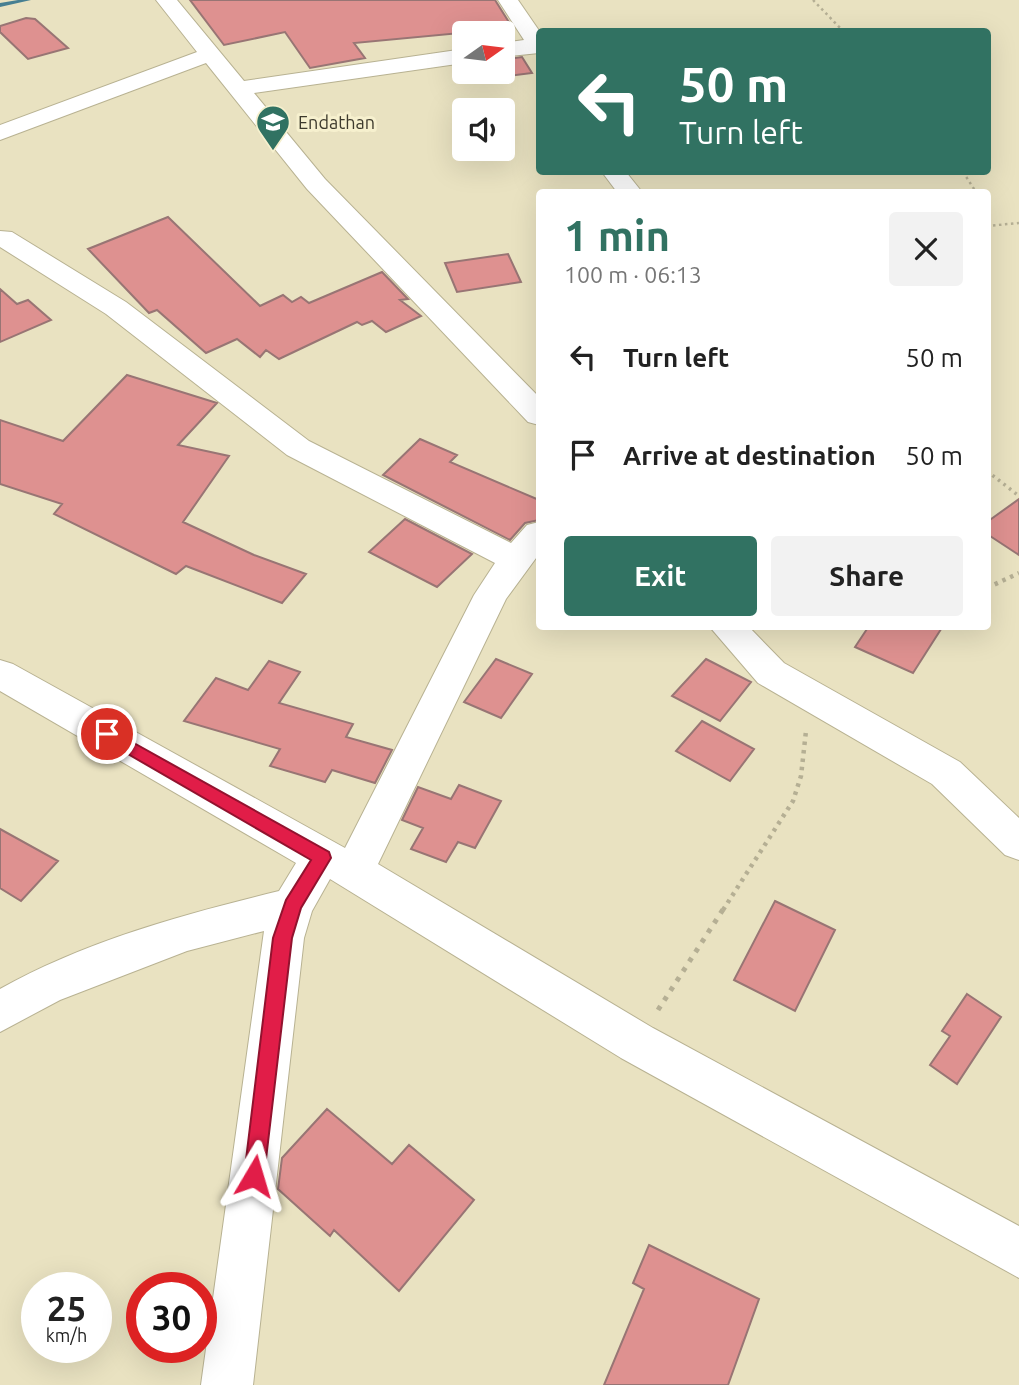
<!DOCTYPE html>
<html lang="en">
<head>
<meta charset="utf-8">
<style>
  :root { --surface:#fff; --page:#f2f2f2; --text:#222; --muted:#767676; --accent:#317262 }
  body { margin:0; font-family:Ubuntu,sans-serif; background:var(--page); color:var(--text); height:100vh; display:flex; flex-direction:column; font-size:26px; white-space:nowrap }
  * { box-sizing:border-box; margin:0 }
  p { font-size:23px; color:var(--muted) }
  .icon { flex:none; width:38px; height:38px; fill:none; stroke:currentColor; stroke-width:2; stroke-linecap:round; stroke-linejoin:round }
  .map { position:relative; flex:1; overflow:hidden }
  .sheet { position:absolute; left:536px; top:189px; width:455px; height:441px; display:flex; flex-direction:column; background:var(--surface); border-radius:7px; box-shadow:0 7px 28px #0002 }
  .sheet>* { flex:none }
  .hud { position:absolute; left:536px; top:28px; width:455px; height:147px; border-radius:7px; box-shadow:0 7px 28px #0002; background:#317262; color:#fff; overflow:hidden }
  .needle { width:46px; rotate:76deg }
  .tools { position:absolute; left:452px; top:21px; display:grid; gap:14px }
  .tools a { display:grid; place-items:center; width:63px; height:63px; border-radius:7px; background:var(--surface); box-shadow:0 7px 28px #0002; font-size:35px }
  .speed { position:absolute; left:21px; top:1272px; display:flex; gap:14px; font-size:35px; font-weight:700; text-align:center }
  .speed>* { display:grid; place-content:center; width:91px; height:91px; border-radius:50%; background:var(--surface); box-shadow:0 7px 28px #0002; line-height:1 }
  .speed small { font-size:18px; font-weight:400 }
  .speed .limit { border:10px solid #d22; background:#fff; color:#111 }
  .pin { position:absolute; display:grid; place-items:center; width:60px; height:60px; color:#fff; margin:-30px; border:4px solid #fff; border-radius:50%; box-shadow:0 2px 7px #0007 }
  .me { position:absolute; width:77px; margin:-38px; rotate:7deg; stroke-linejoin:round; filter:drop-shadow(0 0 5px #0008) }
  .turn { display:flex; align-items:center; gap:24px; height:147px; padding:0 28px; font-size:32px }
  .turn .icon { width:91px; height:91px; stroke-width:2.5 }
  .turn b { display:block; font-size:49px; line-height:60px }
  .round { display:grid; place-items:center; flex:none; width:74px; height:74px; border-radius:7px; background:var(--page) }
  .head { display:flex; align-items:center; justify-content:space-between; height:119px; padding:0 28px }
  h1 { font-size:42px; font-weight:700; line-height:52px; color:var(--accent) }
  .button { display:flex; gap:14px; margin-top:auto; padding:14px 28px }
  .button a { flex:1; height:80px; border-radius:7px; background:var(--accent); color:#fff; font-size:28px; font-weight:700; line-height:80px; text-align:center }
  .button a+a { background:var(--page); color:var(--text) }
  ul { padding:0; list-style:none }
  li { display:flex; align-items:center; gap:21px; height:98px; padding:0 28px }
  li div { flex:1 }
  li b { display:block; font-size:26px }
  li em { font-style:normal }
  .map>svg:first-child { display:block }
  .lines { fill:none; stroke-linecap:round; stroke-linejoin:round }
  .stream { fill:#467f92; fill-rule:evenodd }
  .building { fill:#de9190; stroke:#987574; stroke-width:2 }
  .minor-casing { stroke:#b8b292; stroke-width:2 }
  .path-far3 { stroke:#b5af94; stroke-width:2.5; stroke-dasharray:2.5 3.5; stroke-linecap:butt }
  .path-far2 { stroke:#b5af94; stroke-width:3.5; stroke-dasharray:2.5 4.5; stroke-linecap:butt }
  .path-far1 { stroke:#b5af94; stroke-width:4.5; stroke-dasharray:3.5 5; stroke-linecap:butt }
  .path { stroke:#b5af94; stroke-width:5; stroke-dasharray:4.5 7; stroke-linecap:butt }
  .minor { fill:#fff; fill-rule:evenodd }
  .route { fill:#e11d48; stroke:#92132f; stroke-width:2 }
  .labels { text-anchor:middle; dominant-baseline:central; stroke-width:6; stroke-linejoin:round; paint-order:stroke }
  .far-poi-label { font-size:18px; fill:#3d3a2d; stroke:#f6f0ce; text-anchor:start }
</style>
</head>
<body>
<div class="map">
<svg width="1019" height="1385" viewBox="0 0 1019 1385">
  <rect width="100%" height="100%" fill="#e9e2c1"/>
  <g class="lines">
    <path class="stream" d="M18 0H31L0 7V3Z"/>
  </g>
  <path class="building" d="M190 0H495L512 27H505L512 39 502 40V33H464V40L460 33 354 43 365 58 310 68 285 32 224 45Z
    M26 18 35 19 68 48 28 59 0 32V26Z
    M522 57 532 73 484 79 480 72H502V60Z
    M168 217 260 306 283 295 292 302 301 297 309 303 382 272 408 299 400 300 421 316 386 332 372 321 362 325 357 322 279 359 266 350 260 357 237 339 206 353 157 310 149 313 88 249Z
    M508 254 521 282 457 292 445 263Z
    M0 289 17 304 28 300 51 320 0 342Z
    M127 375 217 403 178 445 229 456 183 522 254 555 306 574 282 603 186 566 176 574 54 514 62 504 0 484V420L63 441Z
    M420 439 457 455 450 462 539 500V520L525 523 510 540 383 475Z
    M1019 499V555L987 534V522Z
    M405 519 472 554 437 587 369 552Z
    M869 626H943L913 673 855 647Z
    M496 659 532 674 501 718 464 702Z
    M706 659 751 682 720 721 672 696Z
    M269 661 300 672 279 703 353 724 346 737 392 750 375 783 332 770 325 782 270 766 280 749 184 721 216 678 248 690Z
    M702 721 754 749 730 781 676 751Z
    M459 785 501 801 475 848 458 842 446 862 411 849 423 828 402 820 418 787 451 799Z
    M0 829 58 861 21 901 0 888Z
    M775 901 835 930 795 1011 734 980Z
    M967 994 1001 1017 957 1084 930 1065 950 1036 942 1031Z
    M327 1109 392 1164 409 1145 474 1200 399 1291 334 1230 330 1236 278 1189 282 1158Z
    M649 1245 759 1299 728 1385H604L644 1289 633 1283Z"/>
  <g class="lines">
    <g class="minor-casing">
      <path id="minor" d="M156 0H177L244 81 464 49V63L254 93 325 179 539 397V425L528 422 307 189 206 63 0 140V125L197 52Z
        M498 0H518L540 32 539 53 502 57V43L524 40Z
        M602 172H626L642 192H617Z
        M0 231 12 232 126 302 309 441 511 543 527 525 539 522V554L506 599 378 864 653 1028 1019 1226V1278L621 1058 330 879 312 911 304 938 253 1385H201L264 931 187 951 60 1000 0 1032V989C85 941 184 914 279 891L296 863 0 691V660L13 664 345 848 474 595 495 563 287 455 106 314 0 247Z
        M709 626H748L784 663 960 762 1019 818V860L1005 855 932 784 758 683Z"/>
    </g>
    <path class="path-far3" d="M813 0 844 32
      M963 172 976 192
      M987 226 1019 223"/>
    <path class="path-far2" d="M987 471 1019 496"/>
    <path class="path-far1" d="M987 588 1019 573
      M723 910 793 801 801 776 806 731"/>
    <path class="path" d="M658 1010 724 908"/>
    <use href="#minor" class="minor"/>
  </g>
  <path class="route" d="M107 728 329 852 331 858 301 908 292 938 264 1176 261 1183 254 1186 247 1183 244 1176 273 938 286 900 311 860 102 739V730Z"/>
  <defs>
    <g id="school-pin" transform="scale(1.75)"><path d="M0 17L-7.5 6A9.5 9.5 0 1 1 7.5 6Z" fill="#317262" stroke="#f6f0ce"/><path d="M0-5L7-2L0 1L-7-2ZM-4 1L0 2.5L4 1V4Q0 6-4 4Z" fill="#fff"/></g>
  </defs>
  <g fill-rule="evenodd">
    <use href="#school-pin" x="273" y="122"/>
  </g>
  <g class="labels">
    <g class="far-poi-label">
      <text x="298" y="122">Endathan</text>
    </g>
  </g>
</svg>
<div class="tools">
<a><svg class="needle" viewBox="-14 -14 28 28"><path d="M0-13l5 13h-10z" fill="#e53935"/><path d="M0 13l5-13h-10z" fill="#767676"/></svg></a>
<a><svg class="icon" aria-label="sound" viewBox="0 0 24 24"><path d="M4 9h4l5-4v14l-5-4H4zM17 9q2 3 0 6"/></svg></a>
</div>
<div class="speed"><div>25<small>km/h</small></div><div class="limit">30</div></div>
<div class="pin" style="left:107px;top:734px;background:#d93025"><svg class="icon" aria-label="arrive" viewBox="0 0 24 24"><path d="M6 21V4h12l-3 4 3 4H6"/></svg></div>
<svg class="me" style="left:254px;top:1176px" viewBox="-20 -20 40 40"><path d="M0-17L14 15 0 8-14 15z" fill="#e11d48" stroke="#fff" stroke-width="4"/></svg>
<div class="hud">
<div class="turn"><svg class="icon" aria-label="left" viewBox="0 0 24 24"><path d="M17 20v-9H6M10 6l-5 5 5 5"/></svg><div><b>50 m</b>Turn left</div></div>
</div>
<section class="sheet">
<div class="head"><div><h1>1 min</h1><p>100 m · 06:13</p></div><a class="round"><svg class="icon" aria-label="close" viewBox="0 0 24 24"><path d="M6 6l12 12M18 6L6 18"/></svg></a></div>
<ul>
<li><svg class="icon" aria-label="left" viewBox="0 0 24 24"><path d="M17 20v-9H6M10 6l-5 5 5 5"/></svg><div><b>Turn left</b></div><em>50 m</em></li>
<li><svg class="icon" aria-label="arrive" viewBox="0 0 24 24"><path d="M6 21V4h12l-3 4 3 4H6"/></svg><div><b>Arrive at destination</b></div><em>50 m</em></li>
</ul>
<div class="button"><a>Exit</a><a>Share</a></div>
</section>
</div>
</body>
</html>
